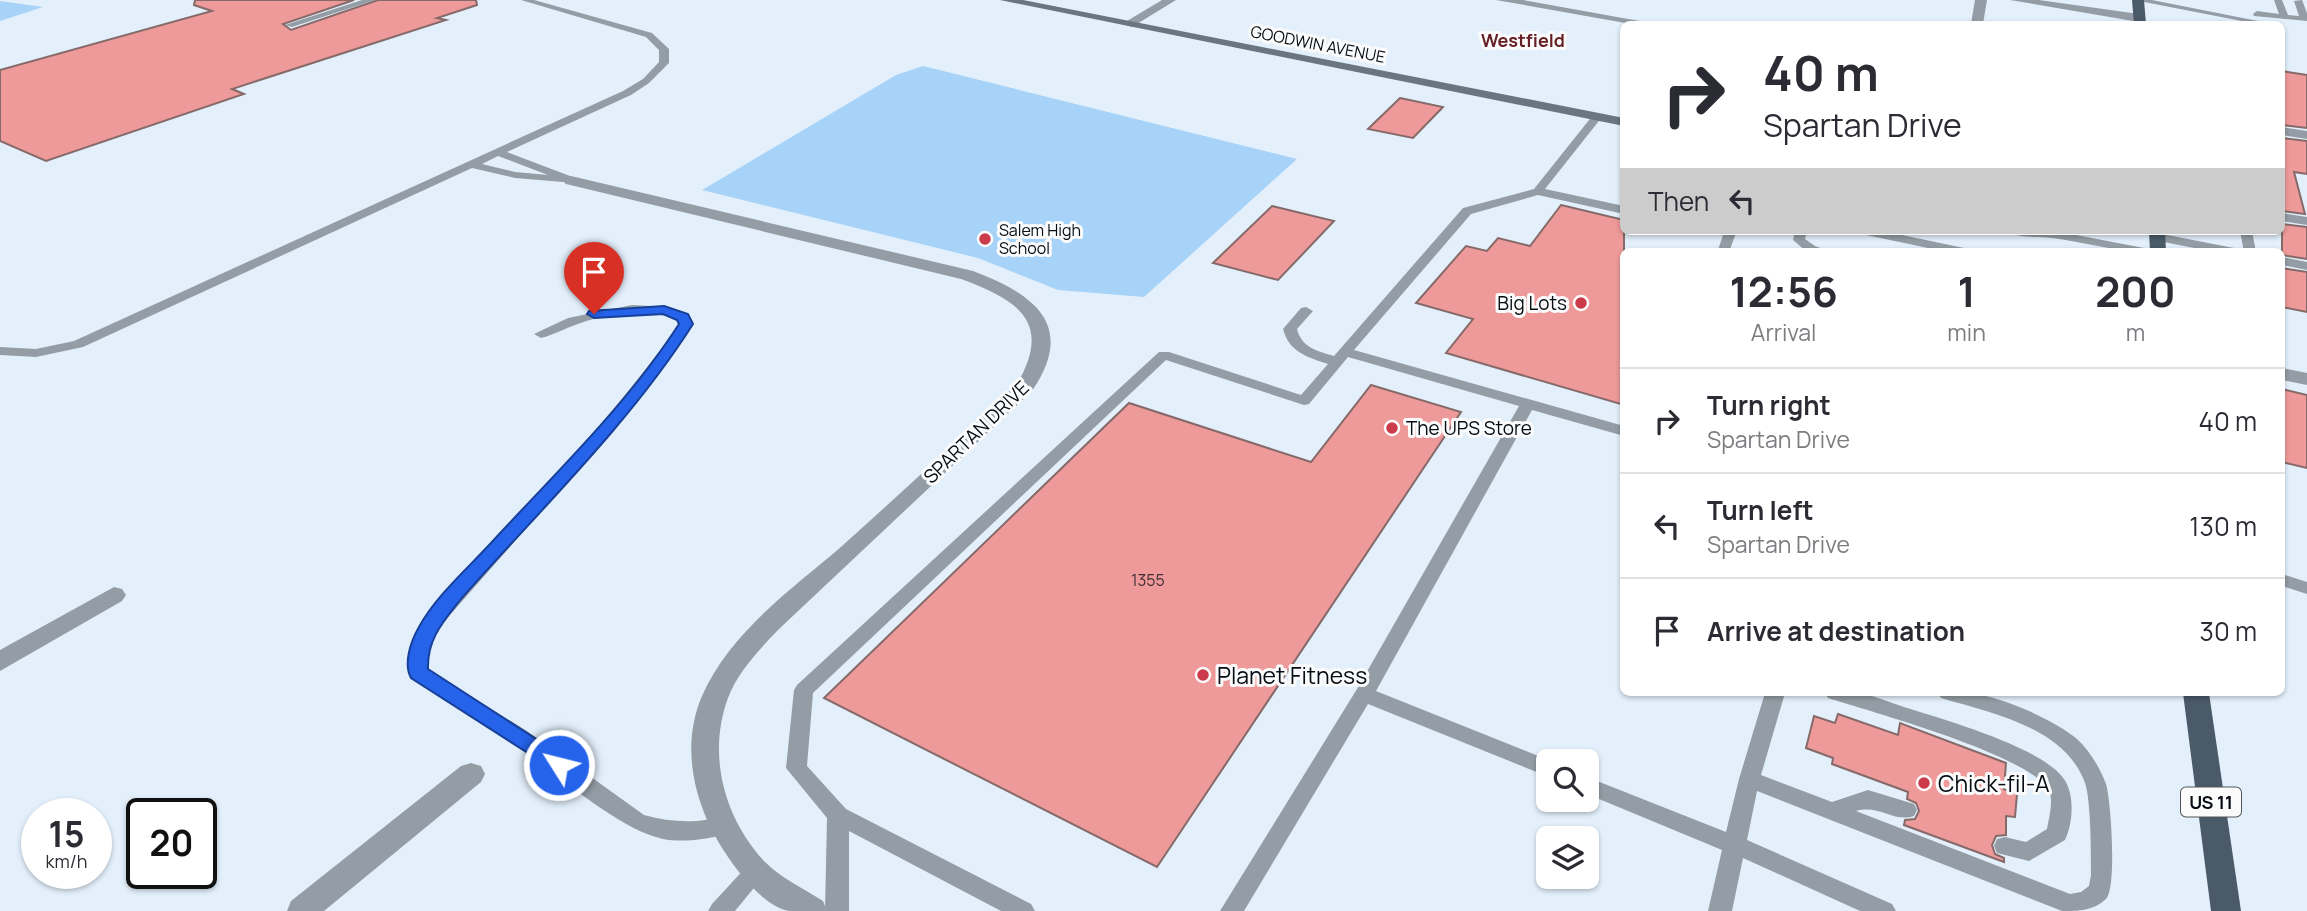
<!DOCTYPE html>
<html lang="en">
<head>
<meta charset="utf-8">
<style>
  :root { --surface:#fff; --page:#f7f7f7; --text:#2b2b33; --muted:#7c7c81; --line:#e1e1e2 }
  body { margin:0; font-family:Manrope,sans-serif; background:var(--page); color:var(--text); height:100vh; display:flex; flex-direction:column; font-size:26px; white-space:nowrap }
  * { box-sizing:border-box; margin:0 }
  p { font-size:23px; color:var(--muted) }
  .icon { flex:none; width:38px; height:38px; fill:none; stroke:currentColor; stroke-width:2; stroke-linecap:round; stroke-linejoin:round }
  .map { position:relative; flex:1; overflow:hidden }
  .side { position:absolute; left:1620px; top:248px; width:665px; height:448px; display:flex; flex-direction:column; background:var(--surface); border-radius:10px; box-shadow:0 2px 5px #0004 }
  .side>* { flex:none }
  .top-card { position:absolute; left:1620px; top:21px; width:665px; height:214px; border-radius:10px; box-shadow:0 2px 5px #0004; background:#fff; color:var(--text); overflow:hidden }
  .fabs { position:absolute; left:1536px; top:749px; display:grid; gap:14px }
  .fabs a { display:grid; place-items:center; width:63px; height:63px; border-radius:10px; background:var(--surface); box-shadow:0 2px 5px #0004; font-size:35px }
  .speed { position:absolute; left:21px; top:798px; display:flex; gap:14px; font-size:35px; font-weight:700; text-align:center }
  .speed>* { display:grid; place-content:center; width:91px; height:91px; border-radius:50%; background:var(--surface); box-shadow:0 2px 5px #0004; line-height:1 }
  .speed small { font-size:18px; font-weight:400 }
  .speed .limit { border:4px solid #111; border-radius:10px; background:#fff; color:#111 }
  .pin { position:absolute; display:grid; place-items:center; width:60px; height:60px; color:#fff; margin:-72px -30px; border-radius:50% 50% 50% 0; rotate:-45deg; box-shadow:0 0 7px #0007 }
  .pin .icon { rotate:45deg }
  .me { position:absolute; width:77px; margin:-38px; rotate:306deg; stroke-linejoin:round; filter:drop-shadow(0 0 5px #0008) }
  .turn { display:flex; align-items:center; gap:24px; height:147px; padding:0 28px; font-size:32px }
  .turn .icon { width:91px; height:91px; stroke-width:2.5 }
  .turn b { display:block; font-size:49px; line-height:60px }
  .then { display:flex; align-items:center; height:66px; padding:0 28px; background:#0003; gap:14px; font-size:26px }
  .eta { display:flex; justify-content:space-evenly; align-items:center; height:119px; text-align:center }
  .eta b { font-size:42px; font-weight:700; line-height:49px }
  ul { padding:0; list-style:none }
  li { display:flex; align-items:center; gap:21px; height:105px; padding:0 28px; border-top:2px solid var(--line) }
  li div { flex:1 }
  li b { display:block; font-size:26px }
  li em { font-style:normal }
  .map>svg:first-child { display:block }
  .green { fill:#a8d3f8 }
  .building { fill:#ef9a9a; stroke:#856a69; stroke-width:2 }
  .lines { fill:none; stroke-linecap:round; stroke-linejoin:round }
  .lane { fill:#949da5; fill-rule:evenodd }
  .street { fill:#949da5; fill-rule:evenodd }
  .secondary { fill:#697681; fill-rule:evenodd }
  .primary { fill:#4a5a68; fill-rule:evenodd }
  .route { fill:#2563eb; stroke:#184099; stroke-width:2 }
  .poi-dot { fill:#cb3b49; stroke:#fbfbfb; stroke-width:2.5 }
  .labels { text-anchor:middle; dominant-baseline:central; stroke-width:6; stroke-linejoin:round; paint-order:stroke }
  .far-street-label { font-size:16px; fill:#060c13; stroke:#fbfbfb }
  .far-poi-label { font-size:16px; fill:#060c13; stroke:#fbfbfb; text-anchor:start }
  .number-label { font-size:16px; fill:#403035 }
  .far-neighbourhood-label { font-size:18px; font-weight:bold; fill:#662025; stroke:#fbfbfb }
  .shield { fill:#fbfbfb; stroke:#505459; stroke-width:2 }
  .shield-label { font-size:18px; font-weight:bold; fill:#060c13 }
  .poi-label { font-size:19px; fill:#060c13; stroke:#fbfbfb; text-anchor:end }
  .street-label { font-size:19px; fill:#060c13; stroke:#fbfbfb }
  .near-poi-label { font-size:23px; fill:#060c13; stroke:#fbfbfb; text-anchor:start }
</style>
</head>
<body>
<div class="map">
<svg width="2307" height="911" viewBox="0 0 2307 911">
  <rect width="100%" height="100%" fill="#e3f0fc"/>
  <path class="green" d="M0 1 43 7 0 21Z
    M923 66 1297 159 1144 297 1058 290 978 258 702 190 896 75Z"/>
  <path class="building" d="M195 0H354L283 24 291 30 378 0H476L477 5 437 18 446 20 232 89 244 94 46 161 0 141V70L212 11 194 5Z
    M2282 71 2307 75V128L2282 125Z
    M1400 98 1443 107 1413 138 1368 129Z
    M2282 138 2307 141V174L2294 172 2305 214 2282 211Z
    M1561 205 1624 220V405L1446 353 1473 319 1416 303 1466 246 1487 251 1498 238 1530 246Z
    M1272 206 1334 221 1278 280 1213 263Z
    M2282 224 2307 227V259L2282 255Z
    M2282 268 2307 272V312L2282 307Z
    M1371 385 1461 412 1157 867 824 698 1129 403 1311 462Z
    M2282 389 2307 395V468L2282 462Z
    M1838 714 1898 735 1900 723 2006 763 2004 789 2017 794 2015 817 2006 816V835L1996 836 1992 845 1995 854 2004 858V862L1904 825 1905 820 1915 819 1919 811 1916 803 1907 799 1908 792 1832 764 1833 758 1806 748 1814 716 1835 723Z"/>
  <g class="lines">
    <path class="lane" d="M362 0H375L292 27 285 25Z
      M521 0H534L652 33 669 49V63L649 83 631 95 507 152 570 176 577 181 575 183 515 178 472 168 83 347 36 357 0 355V347L36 349 74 341 623 91 643 79 659 62V50L646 37ZM498 156 548 175 515 172 482 164Z
      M2134 0H2152L2273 24H2257Z
      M2274 0H2282L2288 15 2299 16 2294 1 2302 0 2307 13V21L2254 16 2253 14 2257 11 2279 14Z
      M1593 115 1602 117 1545 189 1624 206V214L1538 195 1471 214 1354 350 1624 426V436L1532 410 1376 691 1551 761H1549V777L1368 704 1244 911H1220L1357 689 1519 406 1348 357 1309 404 1304 405 1166 360 813 693 807 766 846 809 1031 904 1035 911H1001L849 831V911H825L827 818 786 768 794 690 797 685 1159 352H1169L1301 395 1328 364C1307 357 1289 352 1283 329L1301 308 1306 307 1313 311 1297 329C1302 348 1317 351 1334 356L1463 208 1534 189Z
      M2282 213 2307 217V225L2282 221Z
      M1715 231 1736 233 1729 252 1718 250 1723 235Z
      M1795 231H1807L1805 239 1815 246 1831 252H1807L1793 240Z
      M1860 231H1883L1964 248 1970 252H1947L1866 235Z
      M2009 231H2055L2144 248 2150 252C2116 252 2085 242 2052 238 2039 236 2019 239 2009 231Z
      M2240 231H2252L2256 252H2244Z
      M2157 233 2234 248 2240 252H2215L2153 240 2151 237Z
      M2282 257 2307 262V270L2282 265Z
      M632 305 668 307 688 314 693 324 632 408 435 632 427 651 428 670 527 731 644 815C662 820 678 822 697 821 709 820 720 816 732 820L735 826 732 832C712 839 683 843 663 839 617 829 555 772 515 744 482 721 446 700 411 678 403 661 412 640 420 624 506 524 603 433 679 324L677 320C646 307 609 313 578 324 565 328 554 335 541 338L534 334 568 318Z
      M2282 574 2307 582V594L2282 586Z
      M1765 693H1785L1761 775 1832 802 1868 790 1914 804 1917 810 1914 816C1894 823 1879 804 1856 811L2070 894 2081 892 2089 886 2091 875C2091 855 2091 800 2085 783 2065 727 1991 713 1941 698L1938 693C1949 693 1960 692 1970 693 2000 696 2055 720 2077 739 2090 751 2100 768 2106 784 2111 800 2117 888 2106 899 2093 911 2079 911 2062 911L1757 791 1747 840 1892 904 1896 911H1860L1743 858 1732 911H1708L1722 850 1587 794V777L1726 832 1739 779Z
      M1825 693C1836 693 1847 692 1857 693 1873 695 1889 702 1904 707 1942 719 2042 747 2064 779 2075 795 2073 823 2065 840L2029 861 1997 853 1994 846 1997 839 2005 837 2026 842 2047 829C2049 817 2055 797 2047 787 2018 752 1875 713 1828 698Z
      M756 862 764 865 767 872 735 911H708L712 904 748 865Z"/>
    <path class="street" d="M1162 0H1176L1132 27 1122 24Z
      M1496 0H1523L1656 24H1631Z
      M1975 0H1987L1983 24H1971Z
      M2010 0H2039L2139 14 2145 18 2139 22Z
      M2282 127 2307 131V139L2282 135Z
      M571 176 973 271C1034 294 1077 325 1032 391L779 629C760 649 738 671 728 698 707 755 724 818 765 862 781 878 804 889 823 901L827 911C815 911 802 911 790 911 763 908 732 865 719 843 693 799 681 745 702 696 730 632 791 590 842 546 901 493 960 439 1017 384 1053 322 1018 300 961 279L566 184 563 181Z
      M2282 368 2307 373V385L2282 380Z
      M114 587 122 589 126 595 122 601 0 671V650Z
      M471 763 481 766 485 774 481 782 324 911H287L291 901 461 766Z"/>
    <path class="secondary" d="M1000 0H1023L1624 118V126Z"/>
    <path class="primary" d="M2132 0H2144L2146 24H2134Z
      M2149 231H2165L2166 252H2150Z
      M2183 693H2209L2241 911H2211Z"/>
  </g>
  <path class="route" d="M664 306 688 314 693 324C631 422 538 512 461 599 443 622 427 639 428 669L567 759 570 765 567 771 559 773 411 678C403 663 411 641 419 627 436 596 467 569 491 543 556 472 627 405 679 324L677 320 663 314 594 318 587 314 589 311Z"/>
  <g class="poi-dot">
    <circle cx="985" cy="239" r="7"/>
    <circle cx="1581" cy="303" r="7"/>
    <circle cx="1392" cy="428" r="7"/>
    <circle cx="1203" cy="675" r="7"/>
    <circle cx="1924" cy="783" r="7"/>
  </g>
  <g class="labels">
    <g class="far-street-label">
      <text transform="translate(1318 44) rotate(11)">GOODWIN AVENUE</text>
    </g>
    <g class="far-poi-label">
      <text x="999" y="230">Salem High<tspan x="999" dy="18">School</tspan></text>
    </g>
    <g class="number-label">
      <text x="1148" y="580">1355</text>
    </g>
    <g class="far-neighbourhood-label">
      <text x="1523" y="40">Westfield</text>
    </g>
    <rect class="shield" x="2181" y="787.5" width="60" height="29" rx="5"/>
    <g class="shield-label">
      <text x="2211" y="802">US 11</text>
    </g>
    <g class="poi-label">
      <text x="1567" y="303">Big Lots</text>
      <text x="1406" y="428" text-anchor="start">The UPS Store</text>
    </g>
    <g class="street-label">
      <text transform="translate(976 432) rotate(-44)">SPARTAN DRIVE</text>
    </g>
    <g class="near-poi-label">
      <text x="1217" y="675">Planet Fitness</text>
      <text x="1938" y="783">Chick-fil-A</text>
    </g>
  </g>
</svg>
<div class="fabs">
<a><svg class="icon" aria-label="search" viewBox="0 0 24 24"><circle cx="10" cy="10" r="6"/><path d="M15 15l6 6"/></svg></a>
<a><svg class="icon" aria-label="layers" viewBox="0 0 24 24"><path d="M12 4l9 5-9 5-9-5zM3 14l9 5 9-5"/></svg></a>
</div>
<div class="speed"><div>15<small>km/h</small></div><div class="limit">20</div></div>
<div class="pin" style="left:594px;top:314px;background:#d93025"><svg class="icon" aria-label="arrive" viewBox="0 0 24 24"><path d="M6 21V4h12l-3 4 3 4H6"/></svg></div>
<svg class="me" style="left:559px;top:765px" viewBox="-20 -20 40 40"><circle r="17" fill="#2563eb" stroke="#fff" stroke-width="3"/><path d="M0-11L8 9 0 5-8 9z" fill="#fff"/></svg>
<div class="top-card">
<div class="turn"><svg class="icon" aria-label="right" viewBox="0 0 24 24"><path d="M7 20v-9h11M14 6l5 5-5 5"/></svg><div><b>40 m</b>Spartan Drive</div></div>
<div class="then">Then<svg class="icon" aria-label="left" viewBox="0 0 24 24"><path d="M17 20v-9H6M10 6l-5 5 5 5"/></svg></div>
</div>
<section class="side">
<div class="eta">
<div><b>12:56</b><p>Arrival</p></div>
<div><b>1</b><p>min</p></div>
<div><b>200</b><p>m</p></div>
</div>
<ul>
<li><svg class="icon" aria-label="right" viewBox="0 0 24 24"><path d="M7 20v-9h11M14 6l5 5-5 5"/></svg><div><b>Turn right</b><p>Spartan Drive</p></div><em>40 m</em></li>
<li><svg class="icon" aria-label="left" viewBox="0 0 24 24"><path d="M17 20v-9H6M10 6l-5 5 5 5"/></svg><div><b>Turn left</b><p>Spartan Drive</p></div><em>130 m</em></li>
<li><svg class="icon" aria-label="arrive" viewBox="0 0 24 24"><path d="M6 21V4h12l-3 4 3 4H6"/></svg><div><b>Arrive at destination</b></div><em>30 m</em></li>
</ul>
</section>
</div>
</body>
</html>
